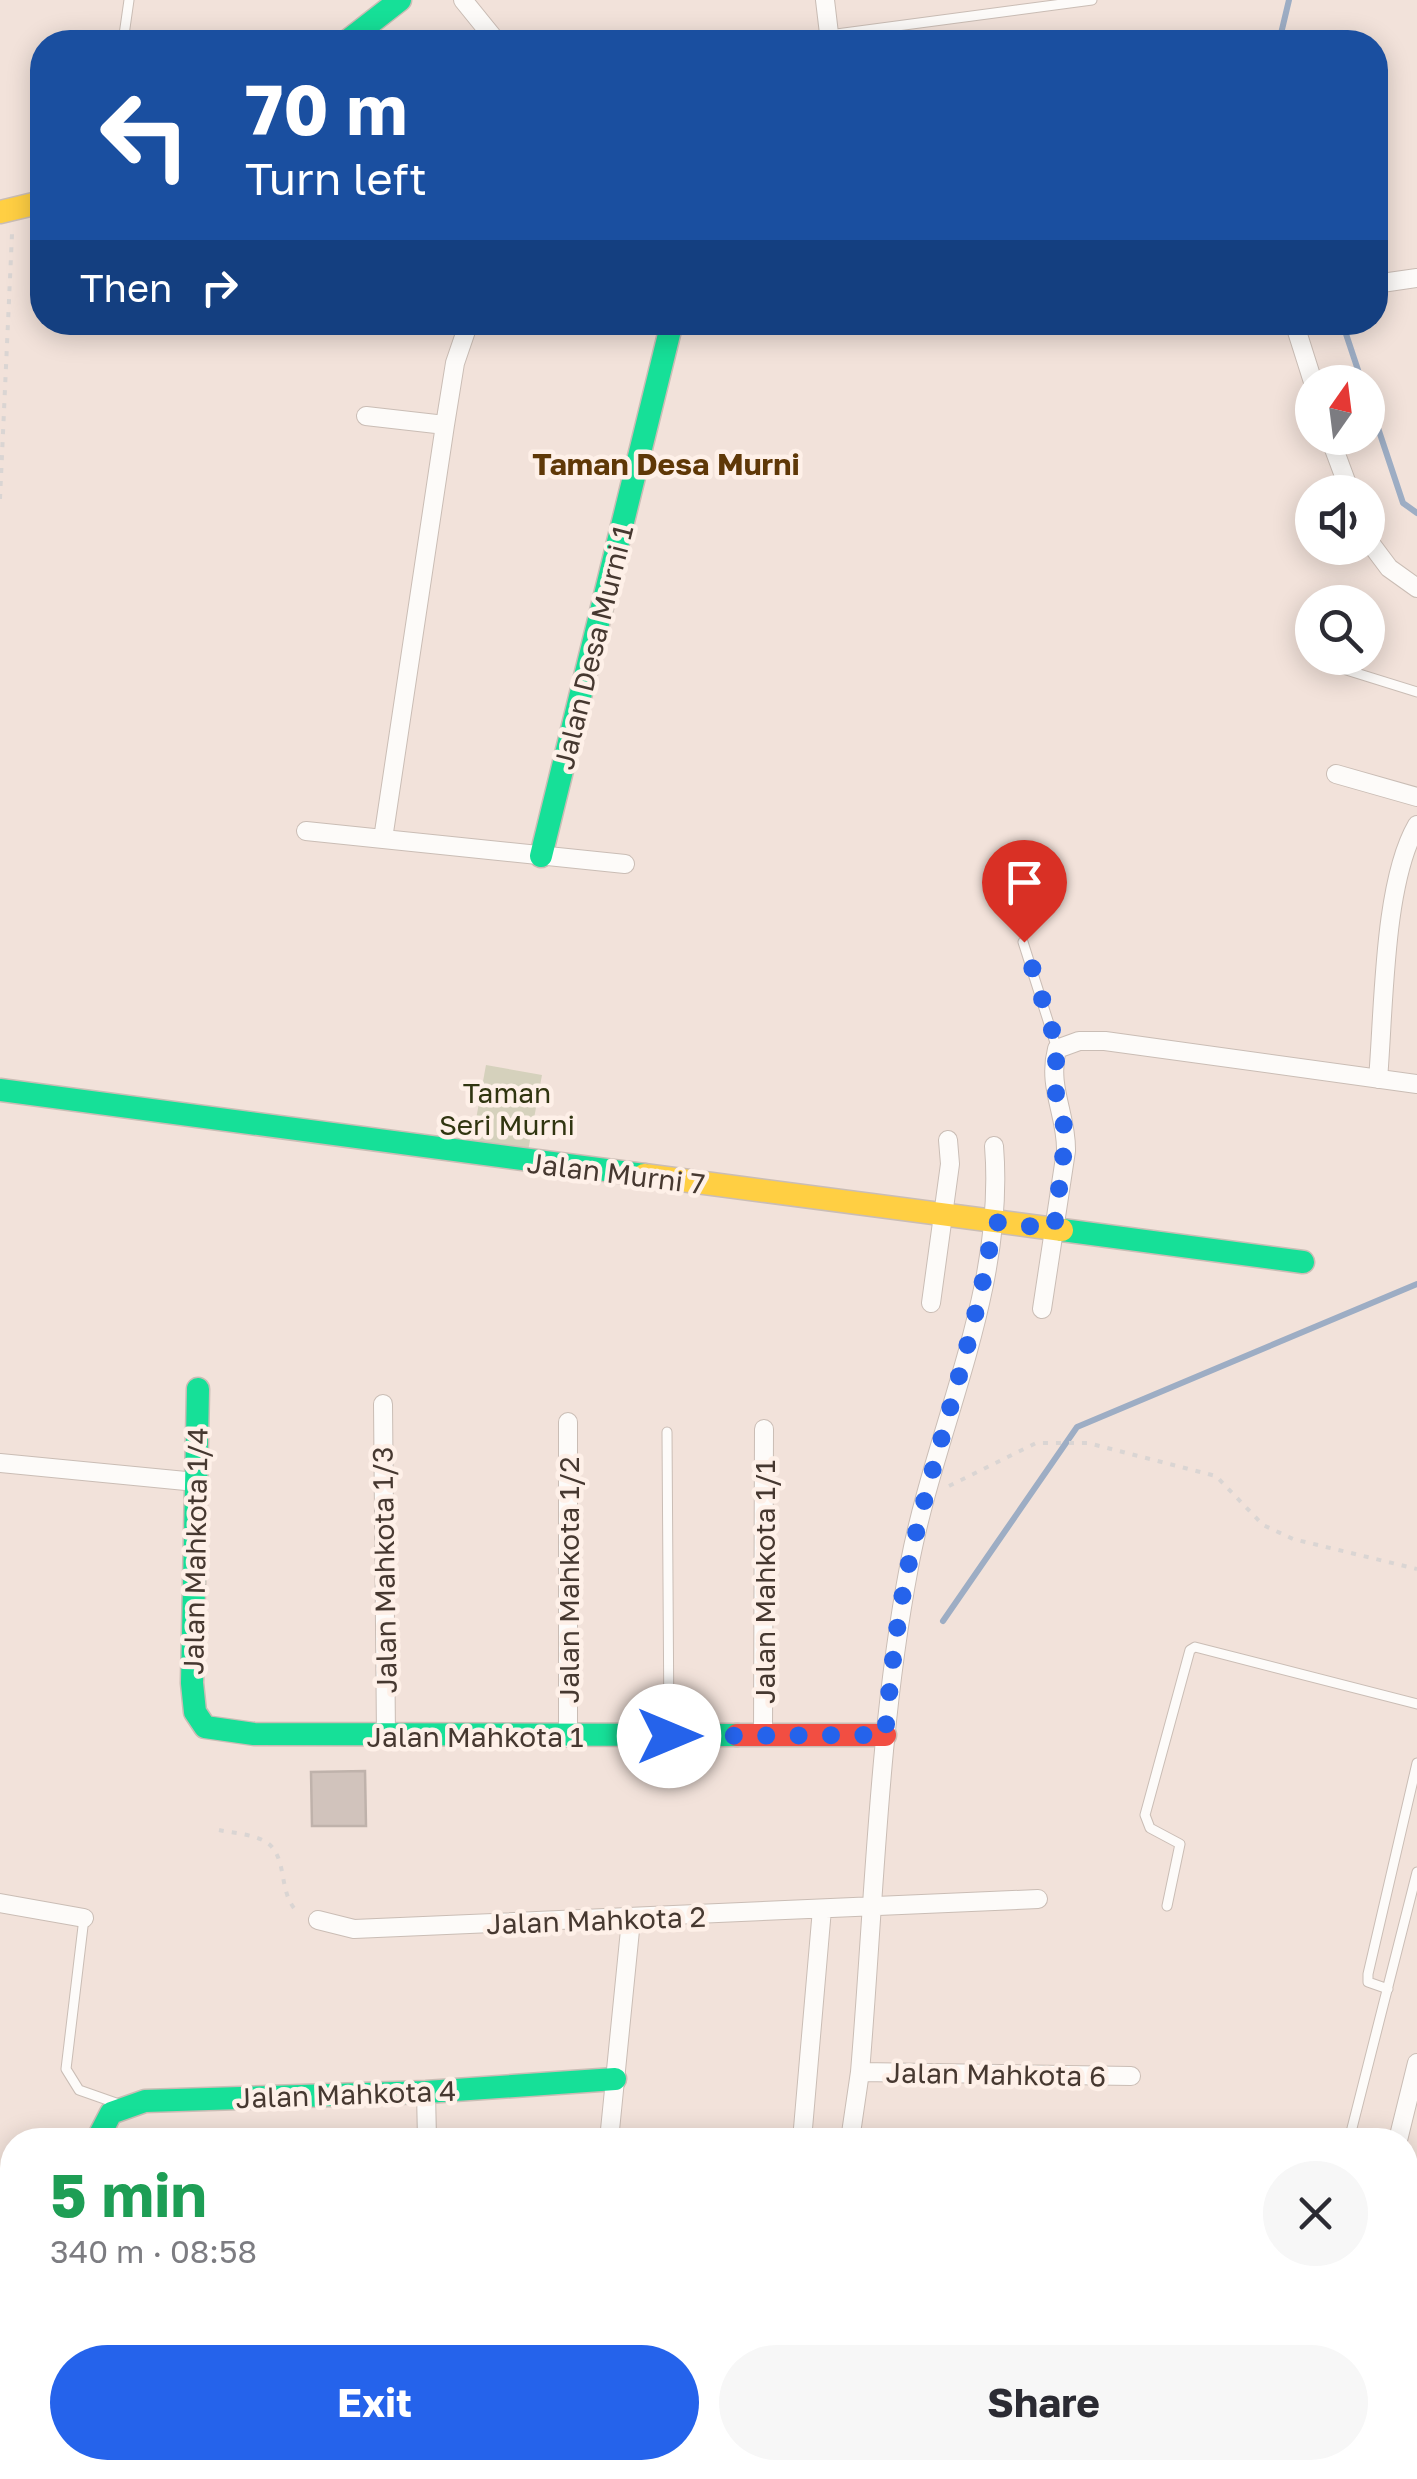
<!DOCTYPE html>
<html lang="en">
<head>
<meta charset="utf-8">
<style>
  :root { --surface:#fff; --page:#f7f7f7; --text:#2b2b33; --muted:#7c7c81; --accent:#2563eb }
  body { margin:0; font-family:"Golos Text",sans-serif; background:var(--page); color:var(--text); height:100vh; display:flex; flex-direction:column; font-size:38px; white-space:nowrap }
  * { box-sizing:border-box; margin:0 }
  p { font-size:32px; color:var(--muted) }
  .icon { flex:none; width:55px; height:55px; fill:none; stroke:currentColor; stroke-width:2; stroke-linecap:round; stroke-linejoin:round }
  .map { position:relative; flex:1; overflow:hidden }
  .side { position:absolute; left:0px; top:2128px; width:1418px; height:352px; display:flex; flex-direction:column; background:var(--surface); border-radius:40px 40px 0 0; box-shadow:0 5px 25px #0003 }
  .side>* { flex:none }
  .hud { position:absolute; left:30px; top:30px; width:1358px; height:305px; border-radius:40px; box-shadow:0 5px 25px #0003; background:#1a4fa0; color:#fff; overflow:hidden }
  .needle { width:65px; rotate:14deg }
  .controls { position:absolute; left:1295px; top:365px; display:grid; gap:20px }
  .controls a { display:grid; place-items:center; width:90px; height:90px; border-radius:50%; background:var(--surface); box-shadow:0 5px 25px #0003; font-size:50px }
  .pin { position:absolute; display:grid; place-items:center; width:85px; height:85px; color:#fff; margin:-102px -42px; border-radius:50% 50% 50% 0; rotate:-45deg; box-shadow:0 0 10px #0007 }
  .pin .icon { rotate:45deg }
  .me { position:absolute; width:110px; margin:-55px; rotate:90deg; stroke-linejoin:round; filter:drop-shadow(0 0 8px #0008) }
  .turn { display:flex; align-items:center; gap:35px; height:210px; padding:0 50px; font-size:45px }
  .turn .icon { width:130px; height:130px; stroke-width:2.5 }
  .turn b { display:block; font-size:70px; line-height:85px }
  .then { display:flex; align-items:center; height:95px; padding:0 50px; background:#0003; gap:20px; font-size:38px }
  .round { display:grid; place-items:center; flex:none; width:105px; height:105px; border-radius:52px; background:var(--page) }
  .summary { display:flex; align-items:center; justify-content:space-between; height:170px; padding:0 50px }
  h1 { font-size:60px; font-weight:700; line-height:75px; color:#1e9e55 }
  .action { display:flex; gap:20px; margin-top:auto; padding:20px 50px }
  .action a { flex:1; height:115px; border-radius:60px; background:var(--accent); color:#fff; font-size:40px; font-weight:700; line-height:115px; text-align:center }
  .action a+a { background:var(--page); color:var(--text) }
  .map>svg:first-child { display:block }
  .green { fill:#d5d1bc }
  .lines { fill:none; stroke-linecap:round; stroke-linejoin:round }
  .stream { stroke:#9dadc4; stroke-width:6 }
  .building { fill:#d1c3bc; stroke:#bfb2ab; stroke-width:2.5 }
  .lane-casing { stroke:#cabdb5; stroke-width:11 }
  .street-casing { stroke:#cabdb5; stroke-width:20 }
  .fast-casing { stroke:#cabdb5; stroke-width:25 }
  .slow-casing { stroke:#cabdb5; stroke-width:25 }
  .jam-casing { stroke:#cabdb5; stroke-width:25 }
  .path { stroke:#dad5d3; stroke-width:4; stroke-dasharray:5 8; stroke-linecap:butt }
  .lane { stroke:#fdfbf9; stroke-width:9 }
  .street { stroke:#fdfbf9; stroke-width:18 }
  .fast { stroke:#16e098; stroke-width:22 }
  .slow { stroke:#ffcf43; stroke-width:22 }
  .jam { stroke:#f24e42; stroke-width:22 }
  .route { stroke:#2563eb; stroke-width:18; stroke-dasharray:0 32.4 }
  .labels { text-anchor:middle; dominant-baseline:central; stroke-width:9; stroke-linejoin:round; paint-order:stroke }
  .street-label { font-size:28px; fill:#463830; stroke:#fef0e8 }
  .park-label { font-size:28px; fill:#303510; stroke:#fef0e8 }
  .neighbourhood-label { font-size:30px; font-weight:bold; fill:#5f3807; stroke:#fef0e8 }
</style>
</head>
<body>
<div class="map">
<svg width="1417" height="2479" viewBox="0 0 1417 2479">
  <rect width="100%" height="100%" fill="#f2e2da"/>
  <path class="green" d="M486 1065 542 1075 528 1151 472 1141Z"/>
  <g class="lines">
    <path class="stream" d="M1279 42 1289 0
      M1342 322 1362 382
      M1368 398 1403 503 1417 513
      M943 1621 1077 1427 1417 1284"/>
  </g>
  <path class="building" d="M365 1771 366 1826H312L311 1772Z"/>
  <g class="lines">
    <g class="lane-casing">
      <path id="lane" d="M829 35 1092 0
        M123 42 129 0
        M1340 668 1417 692
        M1023 942 1057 1049
        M667 1432 669 1733
        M1167 1906 1180 1844 1150 1828 1145 1815 1190 1650 1195 1647 1417 1704
        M84 1918 66 2069 79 2090 116 2103
        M1388 1989 1368 1982V1974L1417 1763
        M1349 2140 1417 1872
        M1405 2321 1417 2273
        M1264 2479 1267 2468
        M1365 2479 1368 2468"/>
    </g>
    <g class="street-casing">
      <path id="street" d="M463 0 497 42
        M825 0 830 42
        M1375 284 1417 278
        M1294 322 1313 382
        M366 416 445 425
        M1330 438 1350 492
        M1368 540 1389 568 1417 588
        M1336 774 1417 797
        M306 831 625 864
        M383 839 445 425 455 363 469 322
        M1378 1079C1384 1010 1383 883 1417 825
        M931 1303 950 1164 948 1140
        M1042 1309 1066 1151C1067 1115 1047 1087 1057 1049L1079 1041H1105L1417 1084
        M383 1404 386 1736
        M0 1463 196 1482
        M763 1735 764 1429
        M568 1738V1422
        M0 1903 84 1918
        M318 1920 354 1929 1038 1899
        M860 2072 1131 2076
        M426 2092 427 2140
        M609 2140 631 1920
        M802 2140 822 1909
        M850 2140 860 2072C874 1906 878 1731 909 1567 935 1427 1006 1292 994 1146
        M1398 2140 1417 2063
        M0 2183 12 2186
        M413 2479V2468
        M1313 2479 1316 2468"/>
    </g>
    <g class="fast-casing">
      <path id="fast" d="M346 42 400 0
        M541 856 672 322
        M0 1090 644 1175
        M1062 1230 1303 1262
        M198 1389 192 1683 195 1712 205 1727 254 1734 737 1735
        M97 2140 111 2113 145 2101 426 2092 615 2079"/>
    </g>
    <g class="slow-casing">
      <path id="slow" d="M0 212 42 202
        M644 1175 1062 1230"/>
    </g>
    <g class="jam-casing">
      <path id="jam" d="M737 1735H885"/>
    </g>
    <path class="path" d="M0 499 12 234
      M949 1486 1036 1443H1088L1216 1476 1263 1525 1293 1539 1417 1569
      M219 1830C233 1833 253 1834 266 1842 289 1856 277 1896 299 1913
      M1114 2479 1116 2468"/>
    <use href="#lane" class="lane"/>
    <use href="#street" class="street"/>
    <use href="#fast" class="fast"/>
    <use href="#slow" class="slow"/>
    <use href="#jam" class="jam"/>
  </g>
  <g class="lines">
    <path class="route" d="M669 1736 885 1735C891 1674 897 1614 911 1554 937 1442 976 1336 994 1222L1054 1229 1066 1134 1053 1081 1058 1049 1024 942"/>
  </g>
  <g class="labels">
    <g class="street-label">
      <text transform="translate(593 647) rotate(-76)">Jalan Desa Murni 1</text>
      <text transform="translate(616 1173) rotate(7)">Jalan Murni 7</text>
      <text transform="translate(195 1551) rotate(-89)">Jalan Mahkota 1/4</text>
      <text transform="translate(384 1570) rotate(-91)">Jalan Mahkota 1/3</text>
      <text transform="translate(568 1580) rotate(-90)">Jalan Mahkota 1/2</text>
      <text transform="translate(764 1582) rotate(-90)">Jalan Mahkota 1/1</text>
      <text x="475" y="1736">Jalan Mahkota 1</text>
      <text transform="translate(596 1920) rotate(-2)">Jalan Mahkota 2</text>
      <text transform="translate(996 2074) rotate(1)">Jalan Mahkota 6</text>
      <text transform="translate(346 2094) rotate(-2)">Jalan Mahkota 4</text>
    </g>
    <g class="park-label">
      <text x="507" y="1092">Taman<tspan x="507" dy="32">Seri Murni</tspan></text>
    </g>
    <g class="neighbourhood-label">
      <text x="666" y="464">Taman Desa Murni</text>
    </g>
  </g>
</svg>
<div class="controls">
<a><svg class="needle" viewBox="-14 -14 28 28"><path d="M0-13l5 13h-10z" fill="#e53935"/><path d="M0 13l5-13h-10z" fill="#7c7c81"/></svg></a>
<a><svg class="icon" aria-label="sound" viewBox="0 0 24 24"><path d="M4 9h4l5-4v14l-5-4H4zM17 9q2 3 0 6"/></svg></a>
<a><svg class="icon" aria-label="search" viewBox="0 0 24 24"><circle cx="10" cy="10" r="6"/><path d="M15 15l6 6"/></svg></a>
</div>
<div class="pin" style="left:1024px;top:942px;background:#d93025"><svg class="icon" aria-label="arrive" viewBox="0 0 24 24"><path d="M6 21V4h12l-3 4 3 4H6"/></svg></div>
<svg class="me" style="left:669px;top:1736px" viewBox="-20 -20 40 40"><circle r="19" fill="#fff"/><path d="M0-13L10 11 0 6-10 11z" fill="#2563eb"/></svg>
<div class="hud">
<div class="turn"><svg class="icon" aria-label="left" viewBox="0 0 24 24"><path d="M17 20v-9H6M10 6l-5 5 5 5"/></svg><div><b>70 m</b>Turn left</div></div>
<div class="then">Then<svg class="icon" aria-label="right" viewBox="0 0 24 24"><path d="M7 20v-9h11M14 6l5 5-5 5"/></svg></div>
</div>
<section class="side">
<div class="summary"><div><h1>5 min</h1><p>340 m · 08:58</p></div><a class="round"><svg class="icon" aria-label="close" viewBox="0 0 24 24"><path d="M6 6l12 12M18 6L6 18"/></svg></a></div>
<div class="action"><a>Exit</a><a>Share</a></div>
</section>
</div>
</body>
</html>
